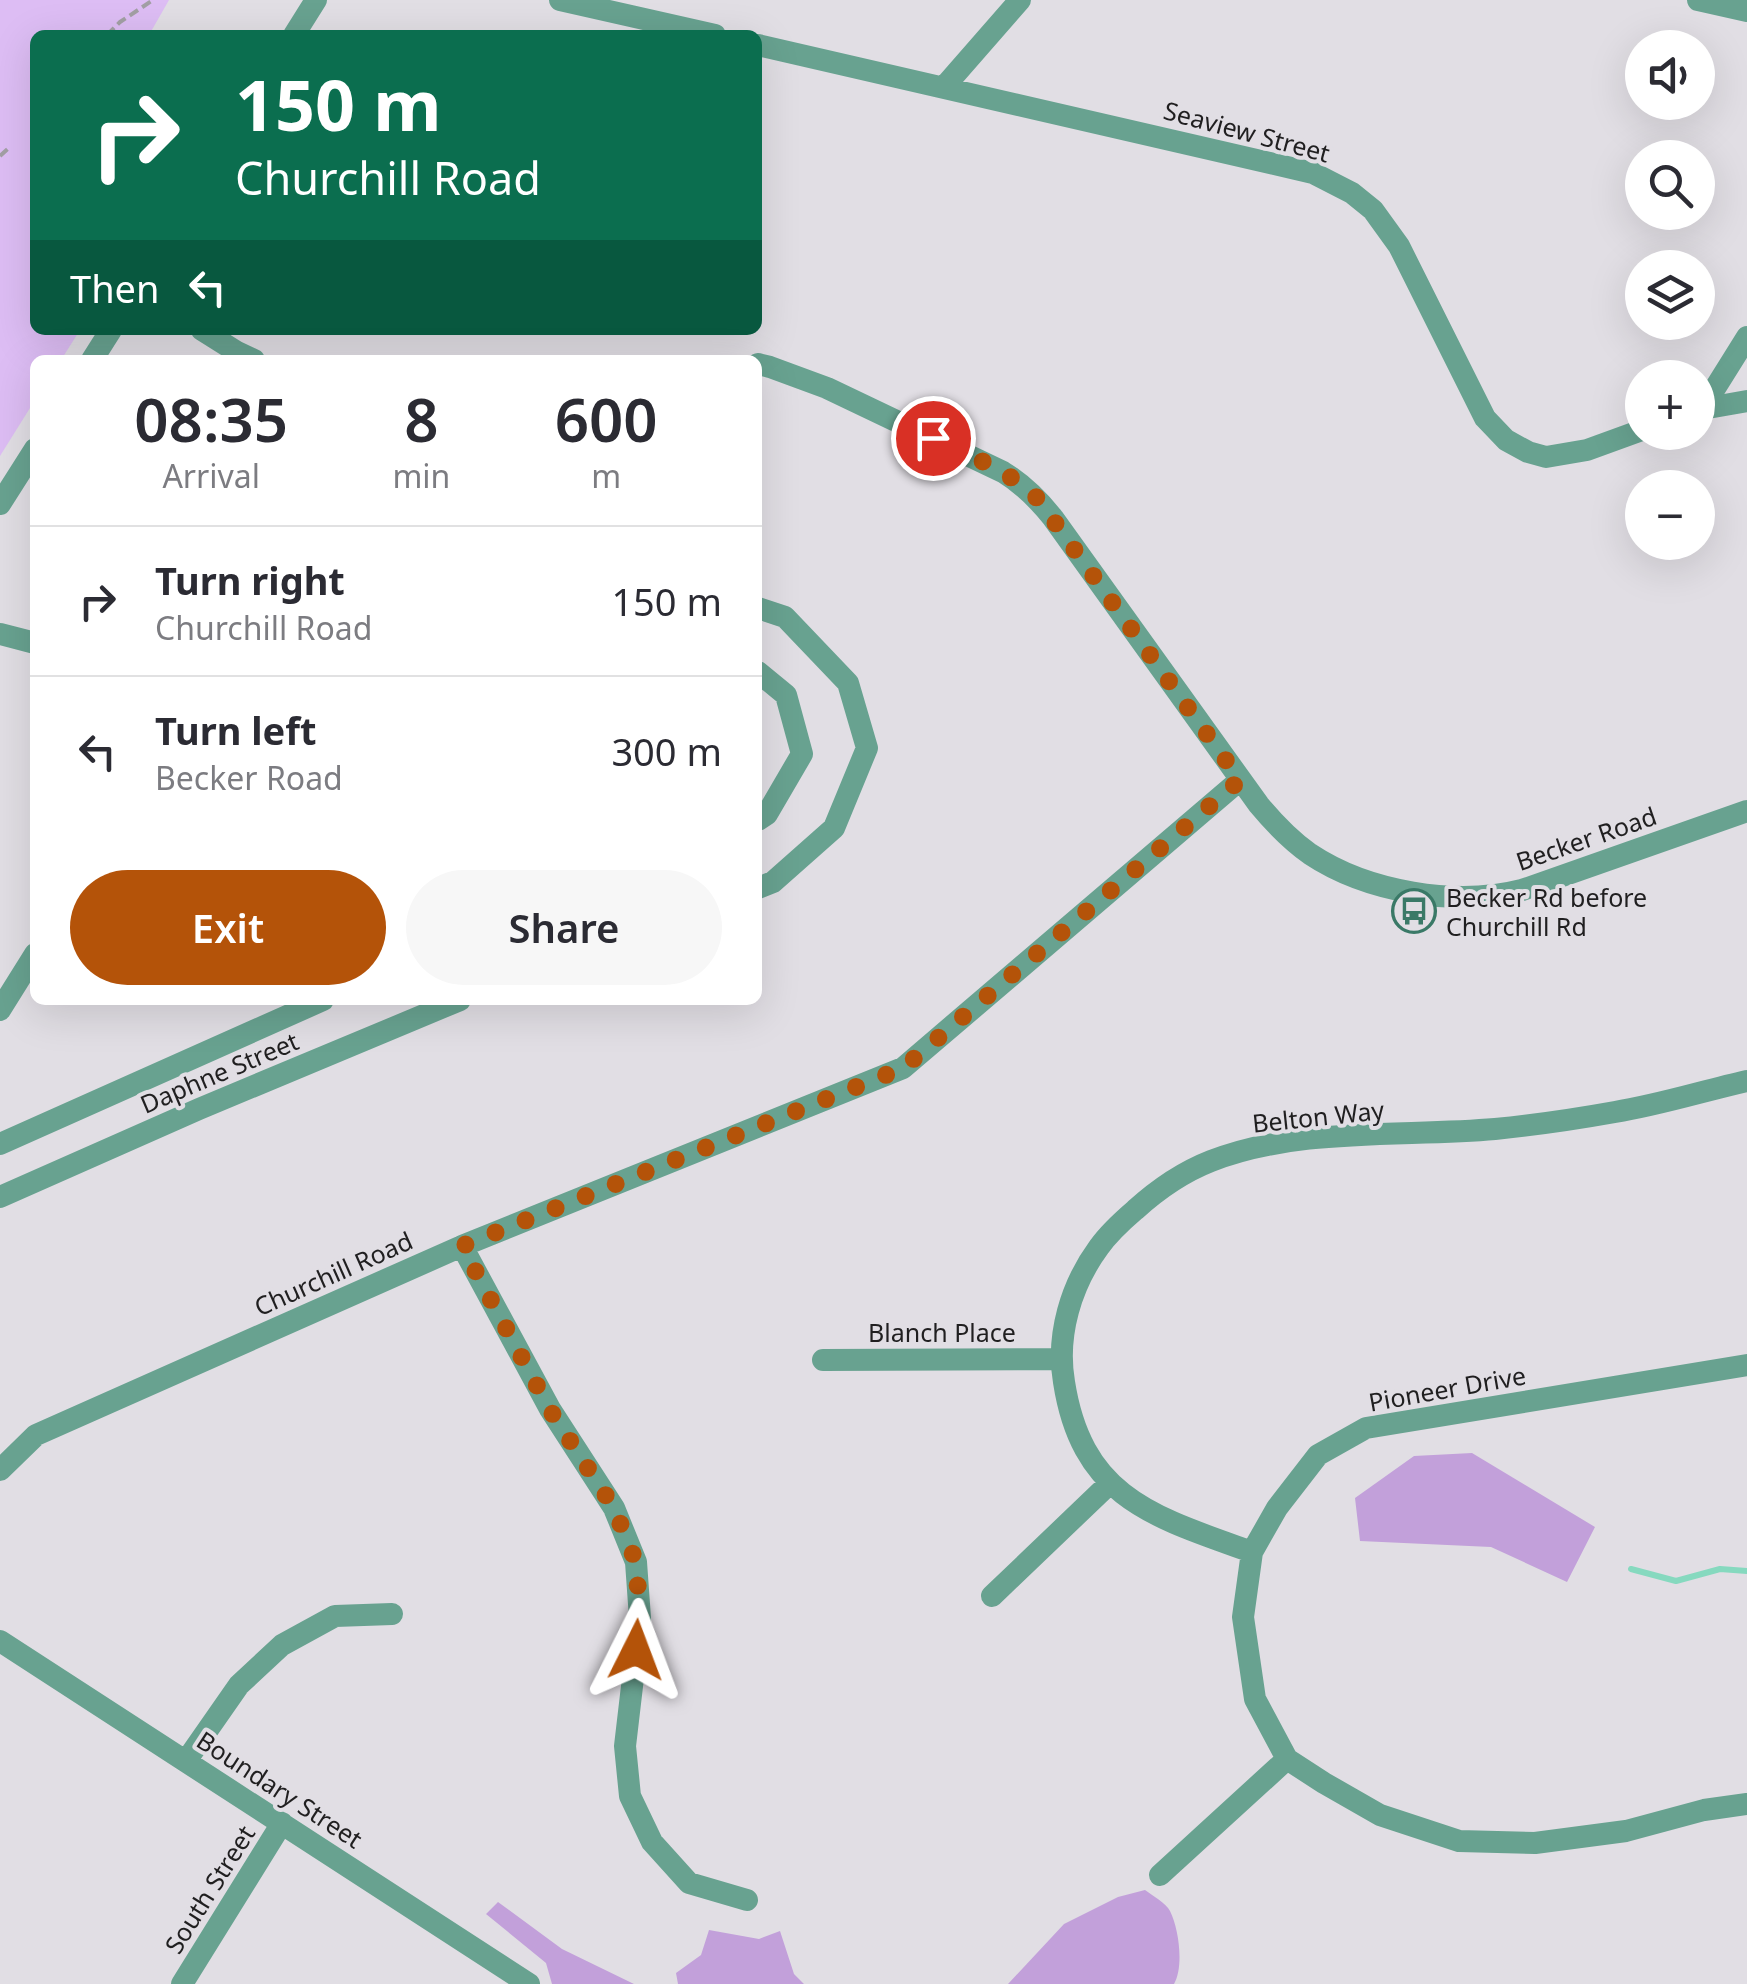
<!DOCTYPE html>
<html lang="en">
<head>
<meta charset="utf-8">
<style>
  :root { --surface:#fff; --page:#f7f7f7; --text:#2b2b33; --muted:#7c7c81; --line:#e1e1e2; --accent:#b45309 }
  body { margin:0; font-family:"Noto Sans",sans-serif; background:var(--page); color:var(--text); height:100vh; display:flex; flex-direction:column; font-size:38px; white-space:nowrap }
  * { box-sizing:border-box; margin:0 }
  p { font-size:32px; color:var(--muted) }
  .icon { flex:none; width:55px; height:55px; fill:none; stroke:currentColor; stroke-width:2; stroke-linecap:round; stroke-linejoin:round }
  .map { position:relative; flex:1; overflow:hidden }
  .details { position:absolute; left:30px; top:355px; width:732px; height:650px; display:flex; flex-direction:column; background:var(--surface); border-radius:15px; box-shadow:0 10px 40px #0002 }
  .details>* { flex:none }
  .top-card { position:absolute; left:30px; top:30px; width:732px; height:305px; border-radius:15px; box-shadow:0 10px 40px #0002; background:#0b6e4f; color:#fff; overflow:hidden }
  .fabs { position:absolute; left:1625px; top:30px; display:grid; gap:20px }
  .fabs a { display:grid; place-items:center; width:90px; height:90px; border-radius:50%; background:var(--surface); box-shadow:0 10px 40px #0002; font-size:50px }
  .pin { position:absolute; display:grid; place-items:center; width:85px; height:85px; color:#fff; margin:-42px; border:5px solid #fff; border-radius:50%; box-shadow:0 2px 10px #0007 }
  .me { position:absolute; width:110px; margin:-55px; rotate:3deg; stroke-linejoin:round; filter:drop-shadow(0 0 8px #0008) }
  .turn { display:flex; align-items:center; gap:35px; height:210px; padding:0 40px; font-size:45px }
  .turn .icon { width:130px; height:130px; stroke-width:2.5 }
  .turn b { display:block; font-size:70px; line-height:85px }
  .then { display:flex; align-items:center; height:95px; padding:0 40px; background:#0003; gap:20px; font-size:38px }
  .eta { display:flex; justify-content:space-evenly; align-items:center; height:170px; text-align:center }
  .eta b { font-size:60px; font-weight:600; line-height:70px }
  .cta { display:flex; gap:20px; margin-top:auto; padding:20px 40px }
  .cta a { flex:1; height:115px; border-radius:60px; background:var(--accent); color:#fff; font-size:40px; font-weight:600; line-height:115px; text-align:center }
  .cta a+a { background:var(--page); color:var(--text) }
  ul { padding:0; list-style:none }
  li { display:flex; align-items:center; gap:30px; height:150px; padding:0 40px; border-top:2px solid var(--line) }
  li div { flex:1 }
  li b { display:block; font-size:38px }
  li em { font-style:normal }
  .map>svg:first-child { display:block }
  .green { fill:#ddbdf4 }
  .forest { fill:#c2a0da }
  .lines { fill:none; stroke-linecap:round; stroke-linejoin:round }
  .stream { stroke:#86d9bf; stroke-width:6 }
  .path { stroke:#a29fa4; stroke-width:4; stroke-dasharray:10 5; stroke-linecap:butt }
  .minor { stroke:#68a290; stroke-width:22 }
  .route { stroke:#b45309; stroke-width:18; stroke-dasharray:0 32.4 }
  .labels { text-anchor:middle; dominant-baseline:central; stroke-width:8; stroke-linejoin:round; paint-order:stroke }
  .street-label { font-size:25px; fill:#201f20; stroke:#e1dee4 }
  .poi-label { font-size:25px; fill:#201f20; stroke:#e1dee4; text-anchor:start }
</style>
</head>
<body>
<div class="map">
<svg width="1747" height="1984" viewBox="0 0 1747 1984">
  <rect width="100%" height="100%" fill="#e1dee4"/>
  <path class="green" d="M0 0H169L149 35H35V330H80L61 360H35V400L0 456Z"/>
  <path class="forest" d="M1472 1453 1595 1527 1567 1582 1491 1547 1360 1541 1355 1498 1414 1456Z
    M1145 1890C1153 1896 1166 1903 1170 1911 1179 1929 1184 1967 1174 1984H1008L1064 1924 1118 1897Z
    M498 1902 562 1949 634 1984H552L546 1963 486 1914Z
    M709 1930 759 1939 780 1931 794 1974 804 1984H678L676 1973 701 1955Z"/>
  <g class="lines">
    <path class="stream" d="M1631 1569 1676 1581 1720 1569 1747 1571"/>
    <path class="path" d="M107 35 120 22 153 0
      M0 156 11 146"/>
    <path class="minor" d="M560 0 715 35
      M1698 0 1747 11
      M294 35 316 0
      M758 45 1313 173 1352 193 1373 210 1399 246 1485 418 1506 440 1528 452 1546 457 1587 450 1642 430
      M944 87 1020 0
      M202 330 237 352 254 360
      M92 360 111 330
      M758 364 770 367 827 388 1003 472C1024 485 1038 499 1053 518L1259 805C1274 823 1290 840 1310 854 1367 892 1456 907 1522 890L1747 811
      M1702 409 1747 401
      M1698 411 1702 409 1747 337
      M0 504 35 449
      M758 608 785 617 848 683 867 748 834 828 773 882 758 888
      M0 634 35 643
      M758 672 786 695 802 754 767 814 758 820
      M0 1010 35 954
      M0 1144 323 1000
      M0 1197 199 1109 460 1000
      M462 1246 550 1409 614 1508 636 1562 640 1618 625 1746 630 1796 652 1842 689 1883 747 1900
      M823 1360 1060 1359
      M1747 1365 1366 1428 1318 1455 1277 1508 1252 1552 1243 1617 1255 1699 1287 1759 1324 1783 1380 1815 1459 1841 1535 1843 1626 1831 1704 1810 1747 1804
      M0 1470 36 1435 462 1246 903 1068 1240 780
      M1252 1552C1154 1517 1082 1498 1064 1382 1056 1335 1071 1285 1099 1247 1109 1233 1121 1222 1135 1210 1157 1190 1183 1172 1211 1161 1298 1127 1403 1137 1495 1129 1535 1125 1576 1119 1615 1112 1659 1105 1703 1091 1747 1081
      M992 1596 1109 1484
      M0 1641 529 1984
      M186 1761 239 1685 282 1645 335 1616 392 1614
      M1160 1875 1287 1759
      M182 1984 282 1823"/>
  </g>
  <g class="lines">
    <path class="route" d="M636 1650 640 1618 636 1562 614 1508 550 1410 462 1246 903 1068 1240 780 1038 499C1009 470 970 456 933 438"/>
  </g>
  <defs>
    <g id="bus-ring" transform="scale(2.25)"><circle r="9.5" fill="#e1dee4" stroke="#3a7967" stroke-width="1.5"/><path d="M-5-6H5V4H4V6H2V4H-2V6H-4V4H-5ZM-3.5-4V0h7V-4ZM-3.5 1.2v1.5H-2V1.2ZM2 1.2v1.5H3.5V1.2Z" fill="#3a7967"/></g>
  </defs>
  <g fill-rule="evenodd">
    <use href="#bus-ring" x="1414" y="911"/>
  </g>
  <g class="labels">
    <g class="street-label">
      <text transform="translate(1247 131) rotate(15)">Seaview Street</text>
      <text transform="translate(1586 838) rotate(-19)">Becker Road</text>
      <text transform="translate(219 1072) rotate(-23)">Daphne Street</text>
      <text transform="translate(1318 1116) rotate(-6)">Belton Way</text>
      <text transform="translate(333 1273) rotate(-24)">Churchill Road</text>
      <text x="942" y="1332">Blanch Place</text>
      <text transform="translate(1447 1388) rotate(-10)">Pioneer Drive</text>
      <text transform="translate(280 1789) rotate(33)">Boundary Street</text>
      <text transform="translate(209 1889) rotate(-58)">South Street</text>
    </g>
    <g class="poi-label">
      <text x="1446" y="897">Becker Rd before<tspan x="1446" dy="29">Churchill Rd</tspan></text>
    </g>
  </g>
</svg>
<div class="fabs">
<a><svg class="icon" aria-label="sound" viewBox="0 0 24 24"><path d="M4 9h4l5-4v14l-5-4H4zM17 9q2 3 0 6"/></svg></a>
<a><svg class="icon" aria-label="search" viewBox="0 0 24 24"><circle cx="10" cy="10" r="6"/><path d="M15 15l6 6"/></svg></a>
<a><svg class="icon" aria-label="layers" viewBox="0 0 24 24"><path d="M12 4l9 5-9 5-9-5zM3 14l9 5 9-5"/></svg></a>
<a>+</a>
<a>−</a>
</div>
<div class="pin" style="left:933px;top:438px;background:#d93025"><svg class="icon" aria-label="arrive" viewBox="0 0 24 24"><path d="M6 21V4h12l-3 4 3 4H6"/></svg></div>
<svg class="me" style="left:636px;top:1650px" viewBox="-20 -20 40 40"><path d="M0-17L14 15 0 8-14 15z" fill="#b45309" stroke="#fff" stroke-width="4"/></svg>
<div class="top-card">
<div class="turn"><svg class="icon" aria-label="right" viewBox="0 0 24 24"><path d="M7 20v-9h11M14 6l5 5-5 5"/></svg><div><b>150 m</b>Churchill Road</div></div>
<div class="then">Then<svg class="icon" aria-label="left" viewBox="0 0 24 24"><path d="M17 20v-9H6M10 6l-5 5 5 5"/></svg></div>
</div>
<section class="details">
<div class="eta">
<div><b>08:35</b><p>Arrival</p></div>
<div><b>8</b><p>min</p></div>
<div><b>600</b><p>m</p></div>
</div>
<ul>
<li><svg class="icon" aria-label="right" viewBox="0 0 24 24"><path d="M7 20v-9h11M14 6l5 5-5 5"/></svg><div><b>Turn right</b><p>Churchill Road</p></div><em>150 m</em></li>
<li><svg class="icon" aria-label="left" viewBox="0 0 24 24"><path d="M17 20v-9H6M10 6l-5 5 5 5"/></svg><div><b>Turn left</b><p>Becker Road</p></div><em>300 m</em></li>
</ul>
<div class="cta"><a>Exit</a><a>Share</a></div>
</section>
</div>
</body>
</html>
